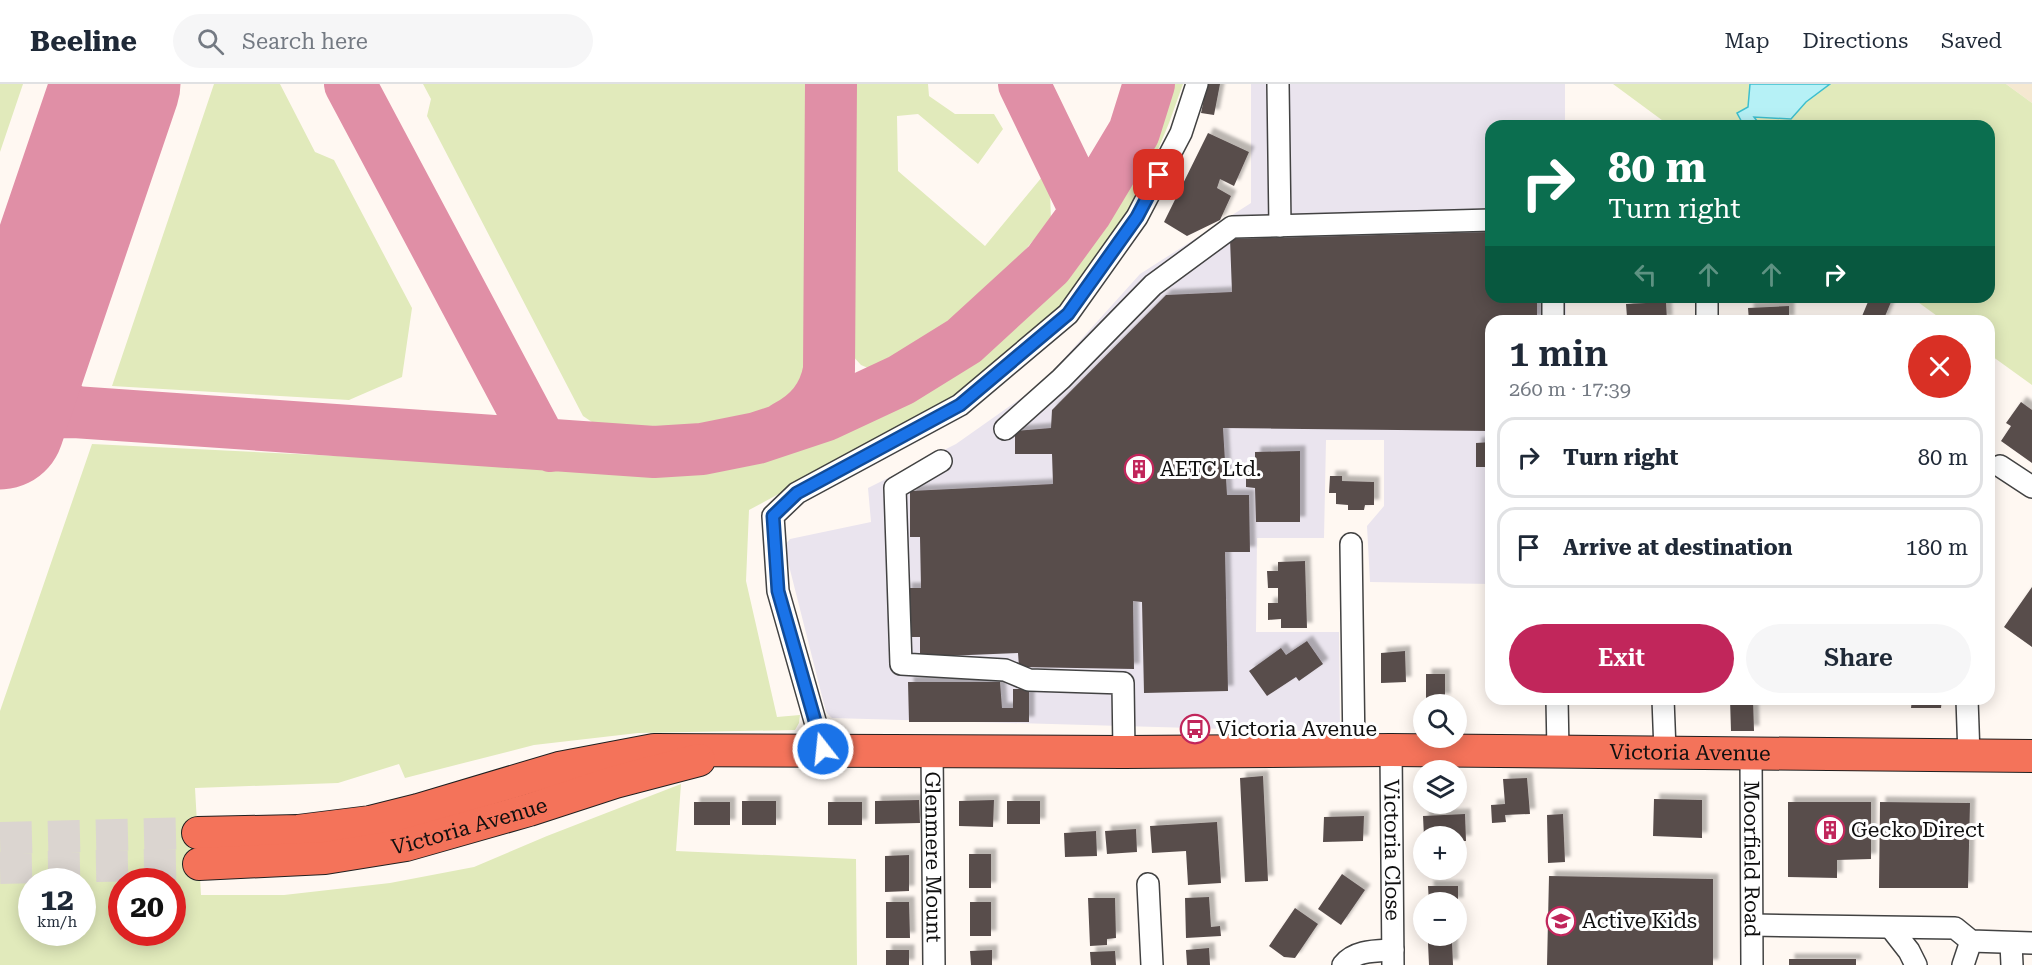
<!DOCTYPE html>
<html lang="en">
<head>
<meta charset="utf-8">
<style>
  :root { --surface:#fff; --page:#f6f6f7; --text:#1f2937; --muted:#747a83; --line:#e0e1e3; --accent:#c1265b }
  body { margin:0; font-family:"Roboto Serif",serif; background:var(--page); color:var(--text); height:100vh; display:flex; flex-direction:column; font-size:22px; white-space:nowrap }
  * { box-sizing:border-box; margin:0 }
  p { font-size:20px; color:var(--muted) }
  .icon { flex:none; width:33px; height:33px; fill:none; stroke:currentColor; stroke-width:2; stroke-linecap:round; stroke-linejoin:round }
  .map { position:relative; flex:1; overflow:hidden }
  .panel { position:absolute; left:1485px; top:231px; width:510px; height:390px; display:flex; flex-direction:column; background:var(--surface); border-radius:18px; box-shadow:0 3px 15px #0003 }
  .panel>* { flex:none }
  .hud { position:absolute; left:1485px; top:36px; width:510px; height:183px; border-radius:18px; box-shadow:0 3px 15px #0003; background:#0b6e4f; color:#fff; overflow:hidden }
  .controls { position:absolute; left:1413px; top:610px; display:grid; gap:12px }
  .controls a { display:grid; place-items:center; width:54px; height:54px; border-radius:50%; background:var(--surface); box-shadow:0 3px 15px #0003; font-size:30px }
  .speed { position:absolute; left:18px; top:784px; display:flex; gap:12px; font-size:30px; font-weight:700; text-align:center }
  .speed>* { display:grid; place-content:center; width:78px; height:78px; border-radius:50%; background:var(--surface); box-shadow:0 3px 15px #0003; line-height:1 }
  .speed small { font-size:15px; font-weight:400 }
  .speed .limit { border:9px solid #d22; background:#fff; color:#111 }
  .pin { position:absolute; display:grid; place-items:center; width:51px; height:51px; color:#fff; margin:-26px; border-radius:12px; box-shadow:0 3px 9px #0006 }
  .me { position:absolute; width:66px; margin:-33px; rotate:344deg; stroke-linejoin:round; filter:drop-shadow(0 0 4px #0008) }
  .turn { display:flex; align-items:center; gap:21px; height:126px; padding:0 24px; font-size:27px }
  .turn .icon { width:78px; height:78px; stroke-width:2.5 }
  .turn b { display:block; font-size:42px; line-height:51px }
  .lanes { display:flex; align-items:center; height:57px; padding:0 24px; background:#0003; justify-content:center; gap:30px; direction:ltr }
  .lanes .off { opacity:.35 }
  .round { display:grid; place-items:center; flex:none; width:63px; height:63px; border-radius:32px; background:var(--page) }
  .overview { display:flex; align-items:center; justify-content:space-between; height:102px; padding:0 24px }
  h1 { font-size:36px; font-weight:600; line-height:45px }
  .cta { display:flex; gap:12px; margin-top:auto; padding:12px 24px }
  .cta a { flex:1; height:69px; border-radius:36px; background:var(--accent); color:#fff; font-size:24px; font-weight:600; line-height:69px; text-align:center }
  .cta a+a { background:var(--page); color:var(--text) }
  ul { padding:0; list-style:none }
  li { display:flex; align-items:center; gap:18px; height:81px; margin:0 12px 9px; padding:0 12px; border:3px solid var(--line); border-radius:18px }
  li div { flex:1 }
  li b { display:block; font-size:22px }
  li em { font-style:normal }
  header { display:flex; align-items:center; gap:36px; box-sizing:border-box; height:84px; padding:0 30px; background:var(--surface); border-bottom:2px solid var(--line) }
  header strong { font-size:28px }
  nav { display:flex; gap:33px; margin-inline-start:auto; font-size:21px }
  .search { width:420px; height:54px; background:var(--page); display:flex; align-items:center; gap:15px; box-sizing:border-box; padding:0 21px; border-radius:33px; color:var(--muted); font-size:22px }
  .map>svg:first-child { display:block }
  .industrial { fill:#eae4ee }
  .farmland { fill:#f5e8d1 }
  .green { fill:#e1eabb; fill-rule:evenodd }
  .water { fill:#b6f1f6; stroke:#3dbfce; stroke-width:1.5 }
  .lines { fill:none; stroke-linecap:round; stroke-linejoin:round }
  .taxiway { stroke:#e08fa6; stroke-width:52 }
  .runway { stroke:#e08fa6; stroke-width:129 }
  .building { fill:#584d4c; filter:url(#shadow) }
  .highway-tunnel { stroke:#dbd5d0; stroke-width:32; stroke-dasharray:32 16; stroke-linecap:butt }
  .minor-casing { stroke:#424242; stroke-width:24 }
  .highway-casing { stroke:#202020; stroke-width:34 }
  .minor { stroke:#fff; stroke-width:21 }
  .highway { stroke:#f4735a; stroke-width:32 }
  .route-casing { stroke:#114b97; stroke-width:15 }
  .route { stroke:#1a73e8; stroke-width:10 }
  .labels { text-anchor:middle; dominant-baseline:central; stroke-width:6; stroke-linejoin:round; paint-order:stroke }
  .poi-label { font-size:21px; fill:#0f0f0f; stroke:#fff; text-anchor:start }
  .street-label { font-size:21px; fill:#0f0f0f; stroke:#fff }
</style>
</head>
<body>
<header>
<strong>Beeline</strong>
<div class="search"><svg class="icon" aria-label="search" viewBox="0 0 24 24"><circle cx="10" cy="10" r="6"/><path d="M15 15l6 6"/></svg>Search here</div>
<nav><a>Map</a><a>Directions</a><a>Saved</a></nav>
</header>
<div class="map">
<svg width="2032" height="881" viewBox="0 0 2032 881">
  <defs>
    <filter id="shadow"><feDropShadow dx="5.5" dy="-5.5" stdDeviation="1.5" flood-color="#0004"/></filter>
  </defs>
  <rect width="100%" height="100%" fill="#fff8f2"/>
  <path class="industrial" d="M1251 0H1565V42H1491V213H1566V237H1491V500L1370 498 1367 442 1384 422V356H1326L1324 454H1257L1256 548H1339L1340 648 832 634 826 628 784 462 790 455 871 438 868 404 956 360 1041 300 1140 190 1251 119Z"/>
  <path class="farmland" d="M2006 0H2032V19Z"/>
  <path class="green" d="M0 0H23L0 68Z
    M214 0H280L315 68 334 76 412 224 402 293 349 316 112 302Z
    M423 0H811L810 291 794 316 764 328 701 340 607 348 583 332 427 32 431 15Z
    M849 0H928L929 12 955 30H994L1003 45 978 80 918 30 897 32 898 87 985 162 1042 93 1050 108 1051 136 1005 189 946 242 875 287 861 281 851 270Z
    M1169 0H1183L1169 39 1154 75 1124 133 1109 158 1073 208 1055 229 953 316 749 426 746 497 777 633 800 631 799 639 795 646 638 649 534 661 405 694 399 680 338 699 195 704 201 811H284L390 799 474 783 547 752 681 700 676 767 856 775 857 881H0V627L92 360 647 387 751 380 813 362 884 332 943 298 1002 253 1050 203 1098 144V138L1107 133 1123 107ZM32 798H82V849H32ZM122 798H172V849H122Z
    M1613 0H2006L2032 19V301L1989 270V237H1944L1911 213H1989V42H1670Z"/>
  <path class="water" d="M1750 0H1830L1806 18 1791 35 1754 33 1761 42H1744L1737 29 1748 23Z"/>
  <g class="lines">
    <path class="taxiway" d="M350 0 538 353 551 362
      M1024 0 1086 128
      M74 328 654 368 702 365 757 354 826 331 901 296 964 257 1048 180 1086 128 1134 48 1149 0
      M785 343C809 331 824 313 829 286L831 0
      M0 363C20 331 39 328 74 328 67 323 58 318 51 311 25 286 39 243 44 212"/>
    <path class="runway" d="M0 341 116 0"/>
  </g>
  <path class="building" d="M1207 0H1220L1214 31 1201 29Z
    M1208 49 1249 68 1234 102 1220 95 1217 104 1231 112 1220 136 1187 152 1164 138Z
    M1491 148V213H1537V237H1491V347L1223 344 1227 411H1249L1250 468H1225L1228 607 1144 609 1142 518 1133 517 1134 585 1019 583 1018 569 920 573V553H907L906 504H921L920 453H910V407L1053 400 1052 370H1015V347L1051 344 1052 326 1166 211 1232 208 1230 155Z
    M1870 213H1878L1891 218 1883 237H1860Z
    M1666 218 1667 237H1642V233H1627L1626 220Z
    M1789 222V237H1749L1748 224Z
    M2021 318 2032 326V379L2001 357 2011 342 2006 339Z
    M1491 358V383H1476V359Z
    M1300 367V438H1256L1255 404 1246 403V387H1255V368Z
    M1330 392H1342V397L1374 398V421H1365L1364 426H1348V421L1336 420V409H1329Z
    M1305 477 1307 544H1281V535L1268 536V519H1278V504H1268L1267 487H1278V478Z
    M2032 503V563L2004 543Z
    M1307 557 1323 580 1299 597 1296 593 1267 612 1249 587 1281 564 1286 571Z
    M1405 567 1406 598 1381 599V569Z
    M1426 590H1445V615H1426Z
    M908 598H1000L1002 624H1013V605H1029V638H909Z
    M1730 615H1753L1754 647H1731Z
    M1912 615H1942L1941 624H1911Z
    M1263 692 1268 797 1245 798 1240 694Z
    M1527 694 1530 730 1505 731 1506 738 1492 739 1491 721 1505 720 1503 695Z
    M1654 715 1702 716V754L1653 752Z
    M919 716 920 739 875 740V717Z
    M994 716 993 743 959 742V717Z
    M742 717H776V741H742Z
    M1007 717H1040V740H1007Z
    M694 718H730V741H694Z
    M828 718H862V741H828Z
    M1788 718H1871V775L1837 776V794L1788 793Z
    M1880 718 1970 719 1968 804H1879Z
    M1465 730 1466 757H1456V753H1424L1423 732Z
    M1563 730 1565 778 1548 779 1547 731Z
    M1364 732 1363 757 1323 758 1324 733Z
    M1217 738 1221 799 1188 801 1186 767 1152 769 1150 742Z
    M1136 745 1137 768 1107 770 1105 747Z
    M1096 747 1097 772 1065 773 1064 749Z
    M969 770H991V804H969Z
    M909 771V807L885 808V772Z
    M1342 790 1365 806 1341 841 1318 825Z
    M1549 792 1713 795V881H1547Z
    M1428 802H1458V819H1429Z
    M1209 813 1211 843 1220 842 1221 852 1186 854 1185 814Z
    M1088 814H1115L1116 854 1107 855V861L1090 862Z
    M886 818H909L910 854H886Z
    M970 818H991V852H970Z
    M1295 824 1318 840 1295 874 1284 873 1269 862Z
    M1452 858 1453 881H1429L1428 859Z
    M1209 864 1210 881H1187L1186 866Z
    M886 866H909V881H886Z
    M992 866V881H971L970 867Z
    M1115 867 1116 881H1091L1090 868Z
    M1789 875H1856V881H1789Z"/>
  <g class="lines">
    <path class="highway-tunnel" d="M0 754 198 749
      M0 784 199 780"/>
    <g class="minor-casing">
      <g id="minor">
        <path d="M1278 0 1280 142"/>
        <path d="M1553 213V237"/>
        <path d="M1707 213V237"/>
        <path d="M1005 345 1061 295 1153 201 1232 143 1491 136"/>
        <path d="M941 377 895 404 901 580 1005 586 1029 596 1123 599 1124 668"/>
        <path d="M2000 382 2032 403"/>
        <path d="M1351 460 1354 666"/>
        <path d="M1557 615 1558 667"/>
        <path d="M1663 615 1665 667"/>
        <path d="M1967 615 1969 672"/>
        <path d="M823 665 778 507 773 432 797 409 960 321 1068 230 1137 133 1181 49 1197 0"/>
        <path id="s1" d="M1391 666 1393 881"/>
        <path id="s2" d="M932 667 934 881"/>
        <path id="s3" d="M1751 669 1752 881"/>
        <path d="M1148 800 1152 881"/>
        <path d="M1752 841 1955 844 1971 857 2032 859"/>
        <path d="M1891 844 1909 867 1916 881"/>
        <path d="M2011 859 2012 881"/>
        <path d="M1343 881C1355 866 1376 867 1393 866"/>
        <path d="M1963 881 1971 857"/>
      </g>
    </g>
    <g class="highway-casing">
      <g id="highway">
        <path id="s4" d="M198 749 298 747 370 738 418 726 559 684 654 666 1124 668 1391 666 2032 672"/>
        <path id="s5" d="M199 780 325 774 406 761 529 726 615 698 699 676"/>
      </g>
    </g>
    <use href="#minor" class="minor"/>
    <use href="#highway" class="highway"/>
  </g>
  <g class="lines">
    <g class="route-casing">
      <path id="route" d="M823 665 778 507 773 432 797 409 960 321 1068 230 1137 133 1159 91"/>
    </g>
    <use href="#route" class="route"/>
  </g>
  <defs>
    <g id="building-ring" transform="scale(1.5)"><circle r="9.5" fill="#fff" stroke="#c1265b" stroke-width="1.5"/><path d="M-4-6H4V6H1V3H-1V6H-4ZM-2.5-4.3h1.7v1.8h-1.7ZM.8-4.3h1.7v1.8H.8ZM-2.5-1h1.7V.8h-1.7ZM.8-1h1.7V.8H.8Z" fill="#c1265b"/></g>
    <g id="bus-ring" transform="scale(1.5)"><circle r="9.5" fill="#fff" stroke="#c1265b" stroke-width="1.5"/><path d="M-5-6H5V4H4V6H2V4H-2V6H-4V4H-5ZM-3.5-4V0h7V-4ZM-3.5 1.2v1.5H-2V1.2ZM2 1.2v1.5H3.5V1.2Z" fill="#c1265b"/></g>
    <g id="school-ring" transform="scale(1.5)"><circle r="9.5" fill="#fff" stroke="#c1265b" stroke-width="1.5"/><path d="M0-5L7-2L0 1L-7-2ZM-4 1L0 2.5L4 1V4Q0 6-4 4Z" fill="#c1265b"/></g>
  </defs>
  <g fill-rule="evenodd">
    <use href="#building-ring" x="1139" y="385"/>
    <use href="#bus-ring" x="1195" y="645"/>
    <use href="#building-ring" x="1830" y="746"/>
    <use href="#school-ring" x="1561" y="837"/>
  </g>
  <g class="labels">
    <g class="poi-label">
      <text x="1160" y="385">AETC Ltd.</text>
      <text x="1216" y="645">Victoria Avenue</text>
      <text x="1851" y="746">Gecko Direct</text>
      <text x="1582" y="837">Active Kids</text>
    </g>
    <g class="street-label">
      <text stroke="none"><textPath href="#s4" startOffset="1502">Victoria Avenue</textPath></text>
      <text stroke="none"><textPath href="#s5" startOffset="274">Victoria Avenue</textPath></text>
      <text stroke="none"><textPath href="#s1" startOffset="100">Victoria Close</textPath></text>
      <text stroke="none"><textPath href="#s2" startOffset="106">Glenmere Mount</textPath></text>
      <text stroke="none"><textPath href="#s3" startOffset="106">Moorfield Road</textPath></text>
    </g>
  </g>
</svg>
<div class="controls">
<a><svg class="icon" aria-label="search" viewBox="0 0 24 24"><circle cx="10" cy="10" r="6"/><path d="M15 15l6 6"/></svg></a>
<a><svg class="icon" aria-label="layers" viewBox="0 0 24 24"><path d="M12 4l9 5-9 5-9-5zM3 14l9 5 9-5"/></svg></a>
<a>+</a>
<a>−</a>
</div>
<div class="speed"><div>12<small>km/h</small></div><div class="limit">20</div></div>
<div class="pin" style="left:1159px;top:91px;background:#d93025"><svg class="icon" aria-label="arrive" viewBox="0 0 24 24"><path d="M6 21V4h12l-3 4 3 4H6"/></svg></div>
<svg class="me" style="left:823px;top:665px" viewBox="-20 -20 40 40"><circle r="17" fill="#1a73e8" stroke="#fff" stroke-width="3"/><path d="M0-11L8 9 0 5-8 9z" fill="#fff"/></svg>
<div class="hud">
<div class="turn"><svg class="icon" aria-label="right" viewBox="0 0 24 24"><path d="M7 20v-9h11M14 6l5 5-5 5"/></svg><div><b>80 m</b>Turn right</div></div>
<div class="lanes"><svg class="icon off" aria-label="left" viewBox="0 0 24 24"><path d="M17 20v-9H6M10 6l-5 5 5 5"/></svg><svg class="icon off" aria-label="ahead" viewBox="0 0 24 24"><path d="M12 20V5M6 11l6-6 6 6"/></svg><svg class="icon off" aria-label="ahead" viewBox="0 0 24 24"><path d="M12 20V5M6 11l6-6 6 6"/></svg><svg class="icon" aria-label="right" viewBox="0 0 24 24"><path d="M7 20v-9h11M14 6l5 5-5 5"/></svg></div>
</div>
<section class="panel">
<div class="overview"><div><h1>1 min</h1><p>260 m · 17:39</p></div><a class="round" style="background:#d93025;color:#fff"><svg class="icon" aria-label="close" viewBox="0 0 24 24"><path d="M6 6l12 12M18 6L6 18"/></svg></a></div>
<ul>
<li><svg class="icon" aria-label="right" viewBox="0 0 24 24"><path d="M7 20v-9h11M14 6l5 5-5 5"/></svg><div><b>Turn right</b></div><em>80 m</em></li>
<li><svg class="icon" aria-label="arrive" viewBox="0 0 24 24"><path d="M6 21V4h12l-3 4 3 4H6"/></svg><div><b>Arrive at destination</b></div><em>180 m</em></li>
</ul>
<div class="cta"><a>Exit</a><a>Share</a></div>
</section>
</div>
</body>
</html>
